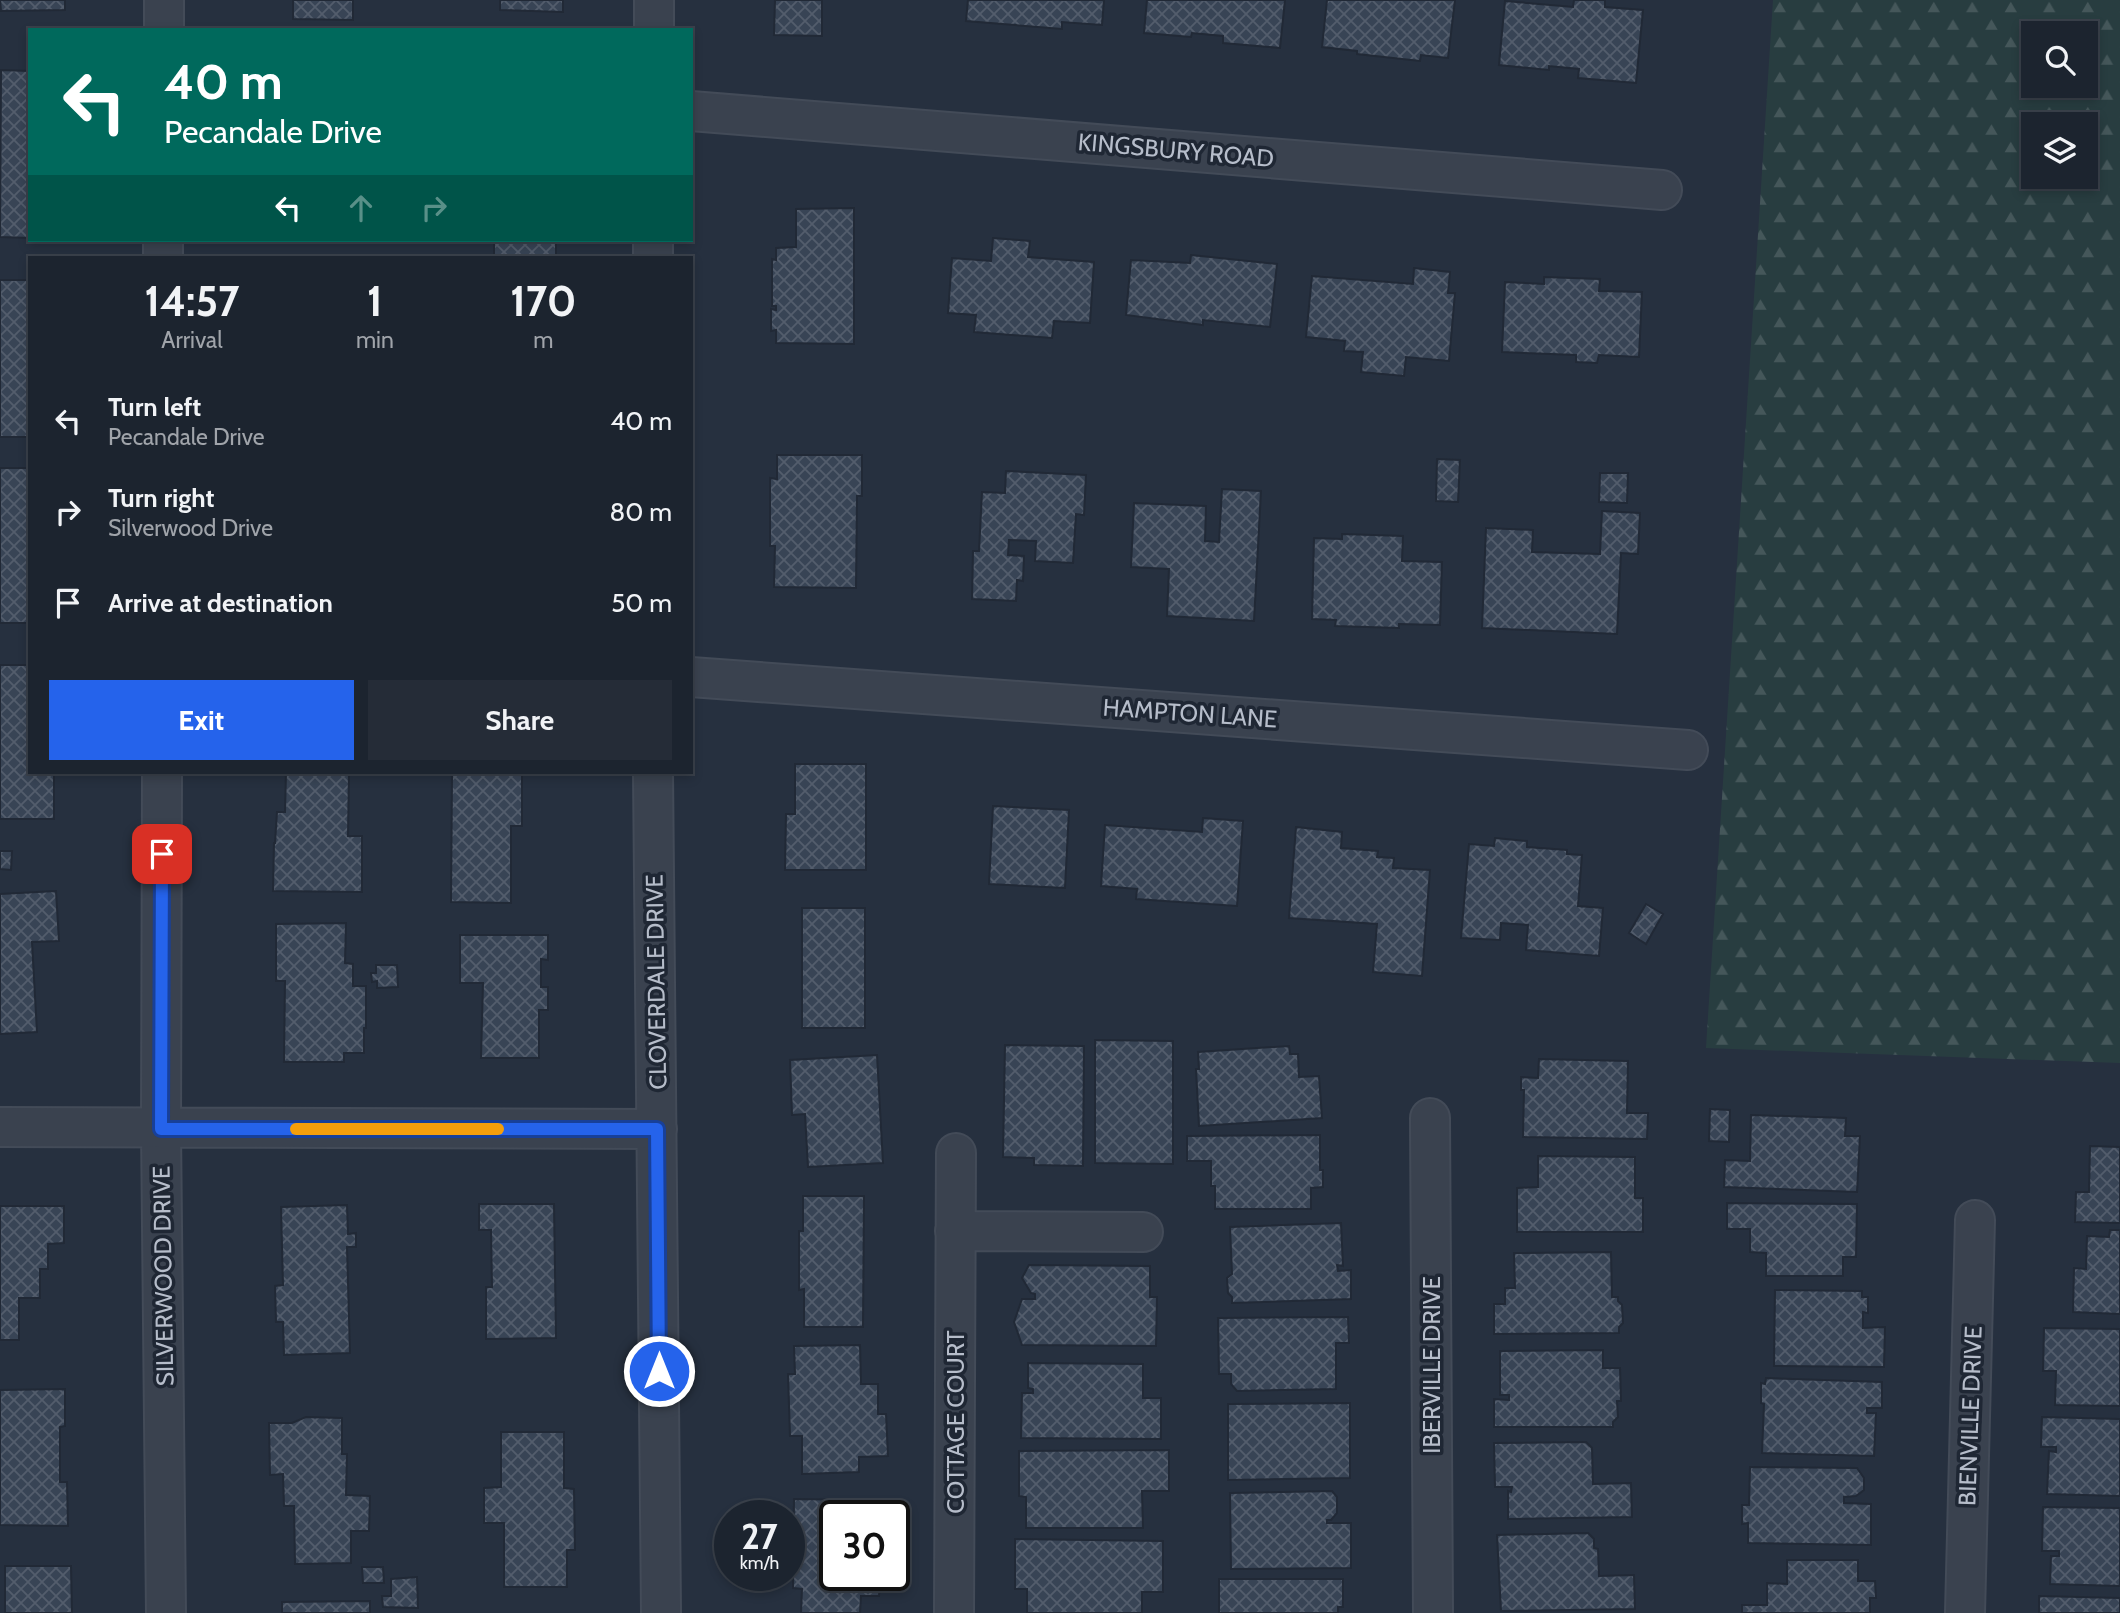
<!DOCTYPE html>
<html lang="en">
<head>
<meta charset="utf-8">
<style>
  :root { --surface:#1c242f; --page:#252c37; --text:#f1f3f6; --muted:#a0a4aa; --line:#3a414b; --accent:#2563eb }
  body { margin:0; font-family:Cabin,sans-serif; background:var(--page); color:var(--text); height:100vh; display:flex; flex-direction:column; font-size:26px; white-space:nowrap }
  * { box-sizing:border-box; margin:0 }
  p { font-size:23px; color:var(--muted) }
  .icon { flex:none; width:38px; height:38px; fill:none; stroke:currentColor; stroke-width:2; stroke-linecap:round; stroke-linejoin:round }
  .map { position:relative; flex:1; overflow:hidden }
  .side { position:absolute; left:28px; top:256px; width:665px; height:518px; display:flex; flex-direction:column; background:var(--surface); border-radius:0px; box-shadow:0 4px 10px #0003,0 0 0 2px var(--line) }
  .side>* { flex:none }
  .banner { position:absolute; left:28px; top:28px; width:665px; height:214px; border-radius:0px; box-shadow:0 4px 10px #0003,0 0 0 2px var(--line); background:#00695c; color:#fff; overflow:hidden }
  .fabs { position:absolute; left:2021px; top:21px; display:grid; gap:14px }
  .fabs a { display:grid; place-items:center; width:77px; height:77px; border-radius:0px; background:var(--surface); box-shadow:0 4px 10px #0003,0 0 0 2px var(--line); font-size:35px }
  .speed { position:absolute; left:714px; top:1500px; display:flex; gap:14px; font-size:35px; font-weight:700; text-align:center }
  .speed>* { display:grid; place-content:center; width:91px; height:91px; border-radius:50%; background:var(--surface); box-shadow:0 4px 10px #0003,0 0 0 2px var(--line); line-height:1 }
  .speed small { font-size:18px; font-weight:400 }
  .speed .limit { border:4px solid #111; border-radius:10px; background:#fff; color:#111 }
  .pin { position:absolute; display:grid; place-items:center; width:60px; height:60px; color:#fff; margin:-30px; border-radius:14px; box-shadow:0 4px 10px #0006 }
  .me { position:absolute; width:77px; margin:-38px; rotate:0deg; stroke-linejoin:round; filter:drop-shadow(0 0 5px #0008) }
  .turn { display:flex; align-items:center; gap:24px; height:147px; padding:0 21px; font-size:32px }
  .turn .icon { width:91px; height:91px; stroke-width:2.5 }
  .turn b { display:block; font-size:49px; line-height:60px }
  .lanes { display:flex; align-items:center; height:66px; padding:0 21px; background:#0003; justify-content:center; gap:35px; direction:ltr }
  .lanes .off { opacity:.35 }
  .eta { display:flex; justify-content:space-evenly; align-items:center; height:119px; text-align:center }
  .eta b { font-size:42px; font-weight:800; line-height:49px }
  .primary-button { display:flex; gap:14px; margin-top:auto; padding:14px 21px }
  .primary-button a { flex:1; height:80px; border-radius:0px; background:var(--accent); color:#fff; font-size:28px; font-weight:800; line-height:80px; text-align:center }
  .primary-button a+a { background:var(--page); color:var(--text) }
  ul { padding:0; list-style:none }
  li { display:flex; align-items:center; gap:21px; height:91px; padding:0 21px }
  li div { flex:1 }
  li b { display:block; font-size:26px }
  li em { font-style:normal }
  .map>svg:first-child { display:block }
  .forest { fill:url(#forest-firs); fill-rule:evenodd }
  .building { fill:url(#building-cross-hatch); stroke:#212936; stroke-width:2 }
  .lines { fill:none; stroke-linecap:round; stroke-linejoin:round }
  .street-casing { stroke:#434b58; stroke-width:42 }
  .street { stroke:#3a424f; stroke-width:38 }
  .route-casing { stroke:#184099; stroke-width:18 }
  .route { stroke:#2563eb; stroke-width:12 }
  .slow { stroke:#f59e0b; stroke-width:12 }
  .labels { text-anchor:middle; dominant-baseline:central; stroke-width:7; stroke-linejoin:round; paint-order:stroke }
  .street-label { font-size:24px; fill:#b6bdca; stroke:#1f2734 }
</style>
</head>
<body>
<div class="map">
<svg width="2120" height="1613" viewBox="0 0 2120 1613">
  <defs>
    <pattern id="forest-firs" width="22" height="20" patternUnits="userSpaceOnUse" patternTransform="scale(1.75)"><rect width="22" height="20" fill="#283d40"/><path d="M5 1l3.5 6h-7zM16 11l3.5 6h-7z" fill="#45575a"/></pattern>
    <pattern id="building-cross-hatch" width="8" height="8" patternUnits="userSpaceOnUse" patternTransform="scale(1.75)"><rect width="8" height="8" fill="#384455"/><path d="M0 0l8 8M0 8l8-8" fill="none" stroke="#535d6c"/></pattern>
  </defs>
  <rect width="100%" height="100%" fill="#26303f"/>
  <path class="forest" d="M1773 0H2120V1063L1706 1048ZM2034 33H2086V86H2034ZM2034 124H2086V177H2034Z"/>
  <path class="building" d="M0 0H65V10L1 11Z
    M293 0H353V20L293 19Z
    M500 0H563V12L500 10Z
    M775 0H822V36L774 35Z
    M968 0H1104L1102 25 1062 22V29L966 21Z
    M1147 0H1285L1280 48 1223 43V36L1192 33 1191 37 1144 33Z
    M1327 0H1455L1448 58 1421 55 1420 61 1357 54V51L1322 47Z
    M1574 0H1605V7L1643 10 1636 83 1578 78 1579 69 1549 66V70L1499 65 1505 1 1573 7Z
    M1 70 30 71V238L0 237Z
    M854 208V344L776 343V330L771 331V309L776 310V306H772V259L776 260V248L796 247V209Z
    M993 238 1030 241 1028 257 1094 262 1090 323 1054 321 1052 338 974 332 976 315 948 313 952 258 991 261Z
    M494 240H556V257H494Z
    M1191 255 1277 264 1270 327 1203 320V325L1126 315 1131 260 1190 263Z
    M1414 268 1450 272 1448 293H1455L1449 361 1406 357 1404 376 1361 372 1363 352 1344 351 1345 341 1306 337 1312 276 1413 284Z
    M1544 277 1600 279 1599 291 1642 292 1639 357 1599 355 1597 363 1576 362V355L1502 352 1505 282 1544 284Z
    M0 280H30V437H0Z
    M777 455H862V496H857L856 588 774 587 775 546H770V478L777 479Z
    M1437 459 1460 460 1458 502 1436 501Z
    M0 468H30V623H0Z
    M1006 471 1086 475 1084 515 1076 514 1073 563 1035 561 1036 541 1009 540 1008 555 1024 556 1023 581 1017 580 1016 601 972 599 973 551H979L982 492 1005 493Z
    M1600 473H1628L1627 503 1599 502Z
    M1222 489 1261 491 1254 621 1167 616 1169 569 1131 567 1134 503 1206 506 1205 541 1219 542Z
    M1602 511 1640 513 1638 554 1621 553 1617 634 1482 628 1486 528 1533 530 1532 552 1600 554Z
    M1342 534 1403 536 1402 561 1442 562 1440 625 1399 624V628L1335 626 1336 620 1312 619 1314 538 1342 539Z
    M0 665H30V772H54V819H0Z
    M795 764H866V870H785L786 814H795Z
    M286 772H349L348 836H362V892L273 891 274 843H275L277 812H285Z
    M452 775H522V826H511V903L451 902Z
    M993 806 1069 810 1065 888 989 884Z
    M1203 818 1243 821 1237 906 1136 899 1137 889 1101 886 1105 825 1202 832Z
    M1296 827 1342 832 1341 848 1378 851 1377 857 1394 858 1393 868 1430 870 1422 976 1373 972 1377 924 1289 918Z
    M1495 838 1527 841V847L1567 850V854L1582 855 1578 906 1603 908 1599 956 1526 950 1528 925 1501 923 1500 940 1461 938 1469 844 1494 846Z
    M0 851H12L11 870 0 869Z
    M56 891 59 941 32 942 37 1032 0 1034V894Z
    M1646 904 1663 914 1646 944 1629 933Z
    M802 908H865V1028H802Z
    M346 923 345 963 353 964V986H366V1028H364V1053H344V1062H284L285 981H276V924Z
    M460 935H548V960L541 959V987H548V1010H539V1058H481L483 983H460Z
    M376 965H397L398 987 377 988V981L372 982 371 973H376Z
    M1095 1040 1173 1041V1164L1095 1163Z
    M1005 1045 1084 1046 1083 1166 1034 1165V1158L1003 1157Z
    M1289 1046 1290 1054H1298L1299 1077 1319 1076 1322 1118 1199 1126 1196 1069H1199L1198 1052Z
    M877 1055 883 1163 808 1167 805 1114 792 1115 790 1060Z
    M1539 1059 1628 1061 1627 1113H1648L1647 1139 1523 1137 1524 1090H1521V1077L1538 1078Z
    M1710 1109 1730 1110 1729 1142 1709 1141Z
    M1751 1115 1846 1118 1845 1136H1860L1857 1192 1724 1187 1725 1160 1750 1161Z
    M1320 1135V1170H1323V1187L1311 1188V1209H1215V1186H1211V1161H1187V1136Z
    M2090 1146 2120 1147V1223L2075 1222 2076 1192H2089Z
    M1538 1156 1635 1157V1198H1643V1232H1517V1188L1538 1187Z
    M803 1196H864L863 1327H804V1289L799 1290V1231H803Z
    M1727 1203 1857 1204 1856 1257H1843V1276H1766V1253L1750 1252V1229H1727Z
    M479 1204H554L556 1338 486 1339V1287H492L491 1230H479Z
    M347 1205 348 1234 356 1233V1247H347L350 1353 284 1355 283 1322H276L275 1286 283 1285 281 1207Z
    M0 1206H64V1243L48 1244V1269H40V1298H19V1340H0Z
    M1341 1223 1343 1266 1337 1265 1338 1271 1351 1270V1299L1232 1303V1297L1228 1293 1227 1278 1232 1274 1230 1227Z
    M2110 1230H2120V1314L2073 1312 2074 1268 2086 1269 2087 1236 2109 1237Z
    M1611 1252 1612 1297H1618V1301L1622 1305 1623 1323 1619 1327V1333L1494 1334V1304H1505V1288H1515L1514 1253Z
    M1029 1265 1150 1266V1297H1157L1156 1346 1022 1345 1014 1322 1022 1299H1035V1294L1031 1293 1022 1278Z
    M1775 1290 1862 1291V1297H1868V1313L1863 1312V1328L1885 1327 1884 1367 1774 1366Z
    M1348 1317 1349 1343H1336V1389L1237 1391 1231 1384V1374H1219L1218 1318Z
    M2044 1328 2120 1329V1406L2055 1405 2056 1371H2043Z
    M860 1345 861 1384H878V1414H886L888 1456 859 1457V1472L802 1474V1436H790L788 1374H795L794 1346Z
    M1603 1350V1368H1620L1621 1401H1617L1618 1417 1613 1422V1427H1494V1399L1509 1400V1395H1500V1351Z
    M1028 1363 1143 1364V1398H1161V1439L1021 1438 1022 1393H1033V1389L1028 1388Z
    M1766 1378 1882 1382V1408H1867V1413H1876L1874 1456 1762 1453 1764 1404 1761 1403V1383L1765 1384Z
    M65 1389V1426L60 1427V1482H67L68 1526 0 1525V1390Z
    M1350 1403V1478L1228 1480V1404Z
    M306 1417 342 1418V1454H347L346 1495 370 1496 369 1531H351V1563L295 1564 294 1506H284L283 1474 270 1475 269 1423H292Z
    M2042 1417 2120 1419V1496L2047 1494 2049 1451 2056 1452V1447H2041Z
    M501 1432H564V1488L574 1489 575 1550H567V1587H504V1523H484V1488L501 1487Z
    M1586 1442 1592 1448 1593 1484 1631 1483 1632 1517 1508 1519V1491L1511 1492 1512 1487H1495L1494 1443Z
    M1169 1450V1491H1142L1143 1528H1026V1497L1019 1496V1451Z
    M1750 1467 1857 1468 1864 1478V1490L1856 1496 1844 1497V1503L1871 1504V1545L1748 1543V1523L1742 1524V1505H1749Z
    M1332 1491 1337 1497V1513L1331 1520H1327V1523H1351V1568L1231 1569 1230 1493Z
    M794 1499 861 1500V1516H835V1575H880L879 1596H861L860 1613H801L802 1589 793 1588Z
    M2043 1507 2120 1508V1586L2050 1584 2051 1556H2059V1551H2042Z
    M1588 1533 1594 1539V1548L1598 1549 1599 1576 1634 1575 1635 1609 1501 1611 1497 1535Z
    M1015 1539 1163 1541V1592H1142V1613H1027V1589H1015Z
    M1787 1560H1858V1581H1875L1876 1598H1870V1613H1742V1605H1767V1583L1787 1584Z
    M5 1566H71L72 1613H5Z
    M362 1567H383L384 1583H363Z
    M417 1577 418 1608 383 1607 382 1596H391V1579Z
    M1219 1579H1343V1607H1338V1613H1219Z
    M2039 1596 2120 1598V1613H2039Z
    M370 1601V1613H282V1602Z"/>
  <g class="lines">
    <g class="street-casing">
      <path id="street" d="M654 0V30
        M164 30V0
        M691 111 1662 190
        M163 257V240
        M653 257V240
        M691 677 1688 750
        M162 772 161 1129 166 1613
        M653 772 661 1613
        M1430 1118 1433 1613
        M0 1127 657 1129
        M955 1231 1143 1232
        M954 1613 956 1153
        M1965 1613 1975 1220"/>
    </g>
    <use href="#street" class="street"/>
  </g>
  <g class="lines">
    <g class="route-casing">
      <path id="route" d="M162 854 161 1129H657L659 1371"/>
    </g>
    <use href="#route" class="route"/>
    <path class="slow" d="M296 1129H498"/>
  </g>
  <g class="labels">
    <g class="street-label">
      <text transform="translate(1176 150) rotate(5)">KINGSBURY ROAD</text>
      <text transform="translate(1190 713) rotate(4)">HAMPTON LANE</text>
      <text transform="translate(656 982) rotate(-91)">CLOVERDALE DRIVE</text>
      <text transform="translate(163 1276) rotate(-91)">SILVERWOOD DRIVE</text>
      <text transform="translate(1431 1365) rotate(-90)">IBERVILLE DRIVE</text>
      <text transform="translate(1970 1416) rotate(-88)">BIENVILLE DRIVE</text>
      <text transform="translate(955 1422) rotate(-90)">COTTAGE COURT</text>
    </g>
  </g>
</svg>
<div class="fabs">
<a><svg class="icon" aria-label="search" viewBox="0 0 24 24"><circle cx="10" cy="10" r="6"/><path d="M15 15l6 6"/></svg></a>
<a><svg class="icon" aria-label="layers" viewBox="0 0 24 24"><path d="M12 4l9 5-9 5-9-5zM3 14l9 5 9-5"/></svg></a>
</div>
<div class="speed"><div>27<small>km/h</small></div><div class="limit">30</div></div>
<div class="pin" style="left:162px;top:854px;background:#d93025"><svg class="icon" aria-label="arrive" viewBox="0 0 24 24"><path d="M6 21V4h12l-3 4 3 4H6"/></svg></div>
<svg class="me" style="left:659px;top:1371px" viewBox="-20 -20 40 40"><circle r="17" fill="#2563eb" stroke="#fff" stroke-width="3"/><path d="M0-11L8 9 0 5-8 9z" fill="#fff"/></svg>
<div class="banner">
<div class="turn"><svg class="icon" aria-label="left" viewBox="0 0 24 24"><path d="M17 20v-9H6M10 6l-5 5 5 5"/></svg><div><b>40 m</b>Pecandale Drive</div></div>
<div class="lanes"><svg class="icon" aria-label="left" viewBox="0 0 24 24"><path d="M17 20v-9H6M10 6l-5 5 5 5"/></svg><svg class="icon off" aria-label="ahead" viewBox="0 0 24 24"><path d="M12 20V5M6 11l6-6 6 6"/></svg><svg class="icon off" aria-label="right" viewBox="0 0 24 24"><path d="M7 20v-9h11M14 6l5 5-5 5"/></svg></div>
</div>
<section class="side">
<div class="eta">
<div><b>14:57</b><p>Arrival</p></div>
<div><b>1</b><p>min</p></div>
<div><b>170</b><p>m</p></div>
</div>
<ul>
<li><svg class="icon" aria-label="left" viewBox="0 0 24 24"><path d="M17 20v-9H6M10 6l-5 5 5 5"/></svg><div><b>Turn left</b><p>Pecandale Drive</p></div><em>40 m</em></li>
<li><svg class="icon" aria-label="right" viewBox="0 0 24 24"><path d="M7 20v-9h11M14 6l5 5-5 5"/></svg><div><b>Turn right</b><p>Silverwood Drive</p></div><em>80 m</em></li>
<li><svg class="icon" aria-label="arrive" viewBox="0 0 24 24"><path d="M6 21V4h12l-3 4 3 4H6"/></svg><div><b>Arrive at destination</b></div><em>50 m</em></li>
</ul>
<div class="primary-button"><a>Exit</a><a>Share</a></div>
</section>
</div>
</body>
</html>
